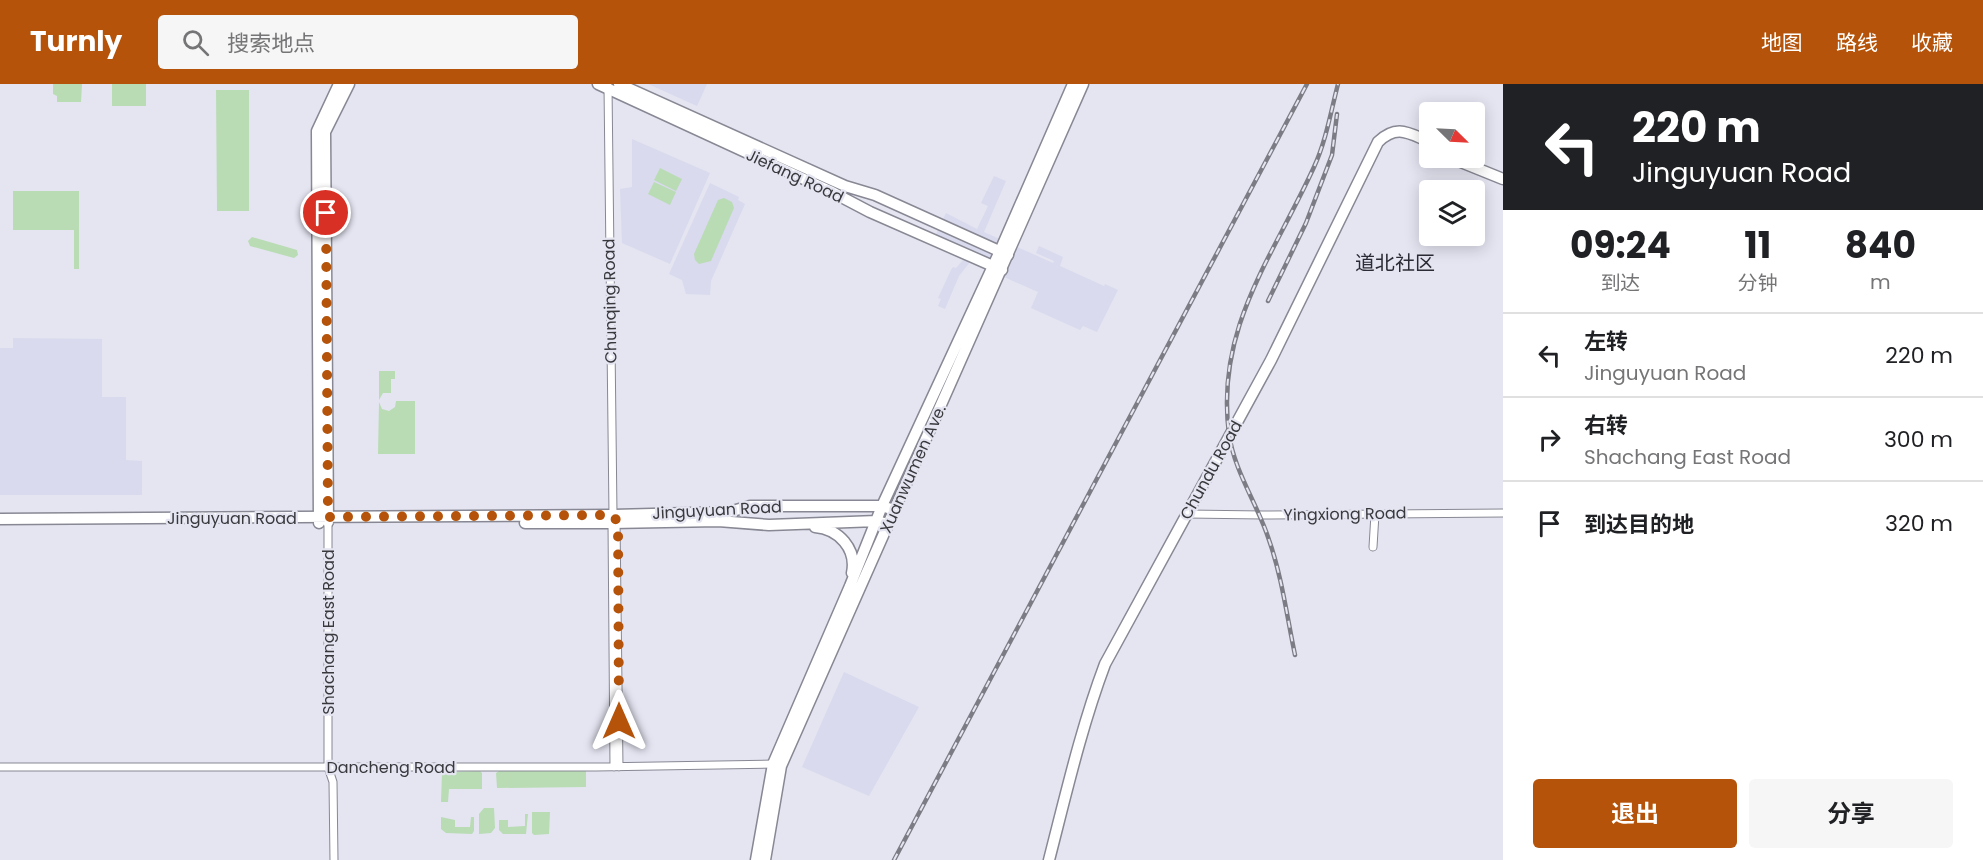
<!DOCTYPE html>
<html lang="zh">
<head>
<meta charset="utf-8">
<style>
  :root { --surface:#fff; --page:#f6f6f6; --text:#202124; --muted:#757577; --line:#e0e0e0; --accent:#b45309 }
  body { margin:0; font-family:Poppins,"Noto Sans SC",sans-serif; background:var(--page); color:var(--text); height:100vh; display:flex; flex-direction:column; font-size:22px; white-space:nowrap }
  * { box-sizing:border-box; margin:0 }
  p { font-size:20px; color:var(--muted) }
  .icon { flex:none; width:33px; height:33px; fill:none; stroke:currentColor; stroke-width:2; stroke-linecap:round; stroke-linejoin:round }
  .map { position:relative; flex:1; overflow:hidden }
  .details { display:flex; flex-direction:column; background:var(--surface); width:480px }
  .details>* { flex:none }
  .top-card { background:#202124; color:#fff; overflow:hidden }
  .needle { width:39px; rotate:114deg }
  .tools { position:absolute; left:1419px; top:18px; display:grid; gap:12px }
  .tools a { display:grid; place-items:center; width:66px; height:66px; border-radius:6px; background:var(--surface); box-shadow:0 3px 15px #0003; font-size:30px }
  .pin { position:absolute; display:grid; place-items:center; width:51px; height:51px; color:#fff; margin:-26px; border:3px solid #fff; border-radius:50%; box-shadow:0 2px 6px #0007 }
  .me { position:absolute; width:66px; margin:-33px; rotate:0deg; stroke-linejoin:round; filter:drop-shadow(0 0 4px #0008) }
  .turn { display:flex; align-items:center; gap:21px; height:126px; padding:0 30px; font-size:27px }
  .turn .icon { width:78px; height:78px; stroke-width:2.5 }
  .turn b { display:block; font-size:42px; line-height:51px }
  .eta { display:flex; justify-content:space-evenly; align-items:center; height:102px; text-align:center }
  .eta b { font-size:36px; font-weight:700; line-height:42px }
  .action { display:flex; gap:12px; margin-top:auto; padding:12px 30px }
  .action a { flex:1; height:69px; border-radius:6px; background:var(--accent); color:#fff; font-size:24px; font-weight:700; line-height:69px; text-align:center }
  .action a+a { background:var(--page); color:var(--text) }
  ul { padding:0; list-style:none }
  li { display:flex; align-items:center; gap:18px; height:84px; padding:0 30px; border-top:2px solid var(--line) }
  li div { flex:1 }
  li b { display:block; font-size:22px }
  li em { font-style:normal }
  header { display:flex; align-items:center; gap:36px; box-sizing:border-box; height:84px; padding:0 30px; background:var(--accent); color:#fff }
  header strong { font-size:28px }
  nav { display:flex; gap:33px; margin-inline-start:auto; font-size:21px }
  .search { width:420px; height:54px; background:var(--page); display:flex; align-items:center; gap:15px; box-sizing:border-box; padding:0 21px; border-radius:6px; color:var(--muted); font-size:22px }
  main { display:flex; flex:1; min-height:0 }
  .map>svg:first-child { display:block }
  .built { fill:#d9daed }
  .green { fill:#b9dcb4 }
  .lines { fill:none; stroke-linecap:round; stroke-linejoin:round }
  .minor-casing { stroke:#878893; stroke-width:9 }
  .secondary-casing { stroke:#878893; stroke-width:13 }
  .primary-casing { stroke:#878893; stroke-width:13 }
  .minor { stroke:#fff; stroke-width:7 }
  .secondary { stroke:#fff; stroke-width:10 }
  .primary { stroke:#fff; stroke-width:10 }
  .rail-casing { stroke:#7b7c84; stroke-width:4.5 }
  .rail { stroke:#e4e5f1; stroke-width:2; stroke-dasharray:7; stroke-linecap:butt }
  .route { stroke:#b45309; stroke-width:10; stroke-dasharray:0 18 }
  .labels { text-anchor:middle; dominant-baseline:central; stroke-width:4.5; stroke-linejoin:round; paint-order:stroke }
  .street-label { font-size:16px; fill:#38383d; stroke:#e4e5f1 }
  .quarter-label { font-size:20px; fill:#2a2b34; stroke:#e4e5f1 }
</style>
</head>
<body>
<header>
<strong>Turnly</strong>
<div class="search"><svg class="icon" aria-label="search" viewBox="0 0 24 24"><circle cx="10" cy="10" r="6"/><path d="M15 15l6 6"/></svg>搜索地点</div>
<nav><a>地图</a><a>路线</a><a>收藏</a></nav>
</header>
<main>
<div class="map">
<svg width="1503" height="776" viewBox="0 0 1503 776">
  <rect width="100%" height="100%" fill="#e4e5f1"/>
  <path class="built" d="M648 0H707L697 22Z
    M632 55 710 89 670 180 622 159 620 105 632 103Z
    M994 92 1006 97 984 148 1053 179 1054 177 1036 169 1039 162 1063 173 1060 182 1104 202 1105 200 1118 206 1097 248 1083 242 1080 246 1031 224 1038 208 970 178 959 192 945 225 938 222 941 215 938 214 951 186 953 183 956 184 964 175 968 164 935 152 946 129 977 145 988 122 981 119Z
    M710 99 739 113 738 116 745 120 711 197 710 211 686 210 682 196 669 190Z
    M13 254 102 255V313H126V376L142 377V411H0V264H13Z
    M844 588 919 623 869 712 802 683Z"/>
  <path class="green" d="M53 0H82L81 18H57V12L53 10Z
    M112 0H146V22H112Z
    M216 6H249V127H217Z
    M660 84 682 95 676 107 654 96Z
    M654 98 676 108 670 121 648 110Z
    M13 107H79V185H74V146H13Z
    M724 114 732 118 734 124 711 177 699 180 695 176 694 170 718 116Z
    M252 153 297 166 298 171 294 174 250 162 248 157Z
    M379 287H395V295H391V309H383L379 316Z
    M396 317H415V370H378L379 318 382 325 389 327 395 323Z
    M586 686V703L497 704 496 689 499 687Z
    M480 687 482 689V705H449L448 718H441L442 688Z
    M484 724H494L495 744 491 749 479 750V730Z
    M532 728H550L549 750 534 751 532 749Z
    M525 730H528L526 750H503L499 746V736H508V743L525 742Z
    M441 733 455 736V743H470L471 733H474V747L472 750 446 749 441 745Z"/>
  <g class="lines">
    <g class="minor-casing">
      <path id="minor" d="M608 2 613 431 612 439 614 683
        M1187 430 1263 431 1503 429
        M616 437 619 683
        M328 439V683L333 698 334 776
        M1373 463 1375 430
        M0 683H596L775 680"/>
    </g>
    <g class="secondary-casing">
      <path id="secondary" d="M1451 74 1503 95
        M0 435 613 431 729 428 750 422H882L894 426
        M328 438 325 48 349 0
        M319 439 317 47 339 0
        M525 439H612L718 437 769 441 877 437 888 440
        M815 443C839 445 857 465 852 489
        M756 776 773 680 850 502 882 422 1000 167 1073 0
        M765 776 781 682 1083 0
        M1049 776C1066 710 1081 644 1105 580L1271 276 1378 58C1397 40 1408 49 1430 58"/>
    </g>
    <g class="primary-casing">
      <path id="primary" d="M598 0 830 107 870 128 1002 186
        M619 0 845 102 875 111 1008 171"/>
    </g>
    <use href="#minor" class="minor"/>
    <use href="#secondary" class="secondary"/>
    <use href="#primary" class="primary"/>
    <g class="rail-casing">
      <path id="rail" d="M1268 217 1306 139 1332 71 1337 30
        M1295 571C1287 533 1282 493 1269 456 1258 421 1234 387 1229 350 1215 244 1273 173 1314 83 1326 57 1331 27 1338 0
        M894 776 1307 0"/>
    </g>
    <use href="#rail" class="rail"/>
  </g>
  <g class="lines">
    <path class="route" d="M326 129 328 433 613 431 618 439 619 637"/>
  </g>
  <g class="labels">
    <g class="street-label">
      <text transform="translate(795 92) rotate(25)">Jiefang Road</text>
      <text transform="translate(610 217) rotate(-91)">Chunqing Road</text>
      <text transform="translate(913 385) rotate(-66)">Xuanwumen Ave.</text>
      <text transform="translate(1211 386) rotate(-61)">Chundu Road</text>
      <text transform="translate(717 426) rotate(-3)">Jinguyuan Road</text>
      <text transform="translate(1345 430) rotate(-1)">Yingxiong Road</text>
      <text x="232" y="434">Jinguyuan Road</text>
      <text transform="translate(328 548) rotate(-90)">Shachang East Road</text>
      <text x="391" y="683">Dancheng Road</text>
    </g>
    <g class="quarter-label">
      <text x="1395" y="179">道北社区</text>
    </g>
  </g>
</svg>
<div class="tools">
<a><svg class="needle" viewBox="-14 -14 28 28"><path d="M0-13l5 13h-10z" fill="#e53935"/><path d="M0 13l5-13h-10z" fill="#757577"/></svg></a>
<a><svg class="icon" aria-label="layers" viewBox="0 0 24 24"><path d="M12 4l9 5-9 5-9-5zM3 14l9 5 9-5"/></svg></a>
</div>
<div class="pin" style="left:326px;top:129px;background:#d93025"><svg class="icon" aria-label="arrive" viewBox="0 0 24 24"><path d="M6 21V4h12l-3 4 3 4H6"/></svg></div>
<svg class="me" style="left:619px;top:637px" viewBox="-20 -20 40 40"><path d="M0-17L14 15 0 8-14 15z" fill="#b45309" stroke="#fff" stroke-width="4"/></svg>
</div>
<section class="details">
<div class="top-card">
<div class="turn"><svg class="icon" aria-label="left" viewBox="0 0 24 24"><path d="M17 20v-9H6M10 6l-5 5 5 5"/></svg><div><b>220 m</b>Jinguyuan Road</div></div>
</div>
<div class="eta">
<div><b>09:24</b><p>到达</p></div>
<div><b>11</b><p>分钟</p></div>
<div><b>840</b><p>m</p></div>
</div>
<ul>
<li><svg class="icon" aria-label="left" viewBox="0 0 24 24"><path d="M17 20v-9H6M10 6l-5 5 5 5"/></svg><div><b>左转</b><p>Jinguyuan Road</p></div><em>220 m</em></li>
<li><svg class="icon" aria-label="right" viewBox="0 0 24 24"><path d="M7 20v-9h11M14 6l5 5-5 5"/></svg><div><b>右转</b><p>Shachang East Road</p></div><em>300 m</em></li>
<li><svg class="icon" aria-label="arrive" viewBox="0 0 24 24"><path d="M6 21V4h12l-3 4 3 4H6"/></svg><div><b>到达目的地</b></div><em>320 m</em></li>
</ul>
<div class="action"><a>退出</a><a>分享</a></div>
</section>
</main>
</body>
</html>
